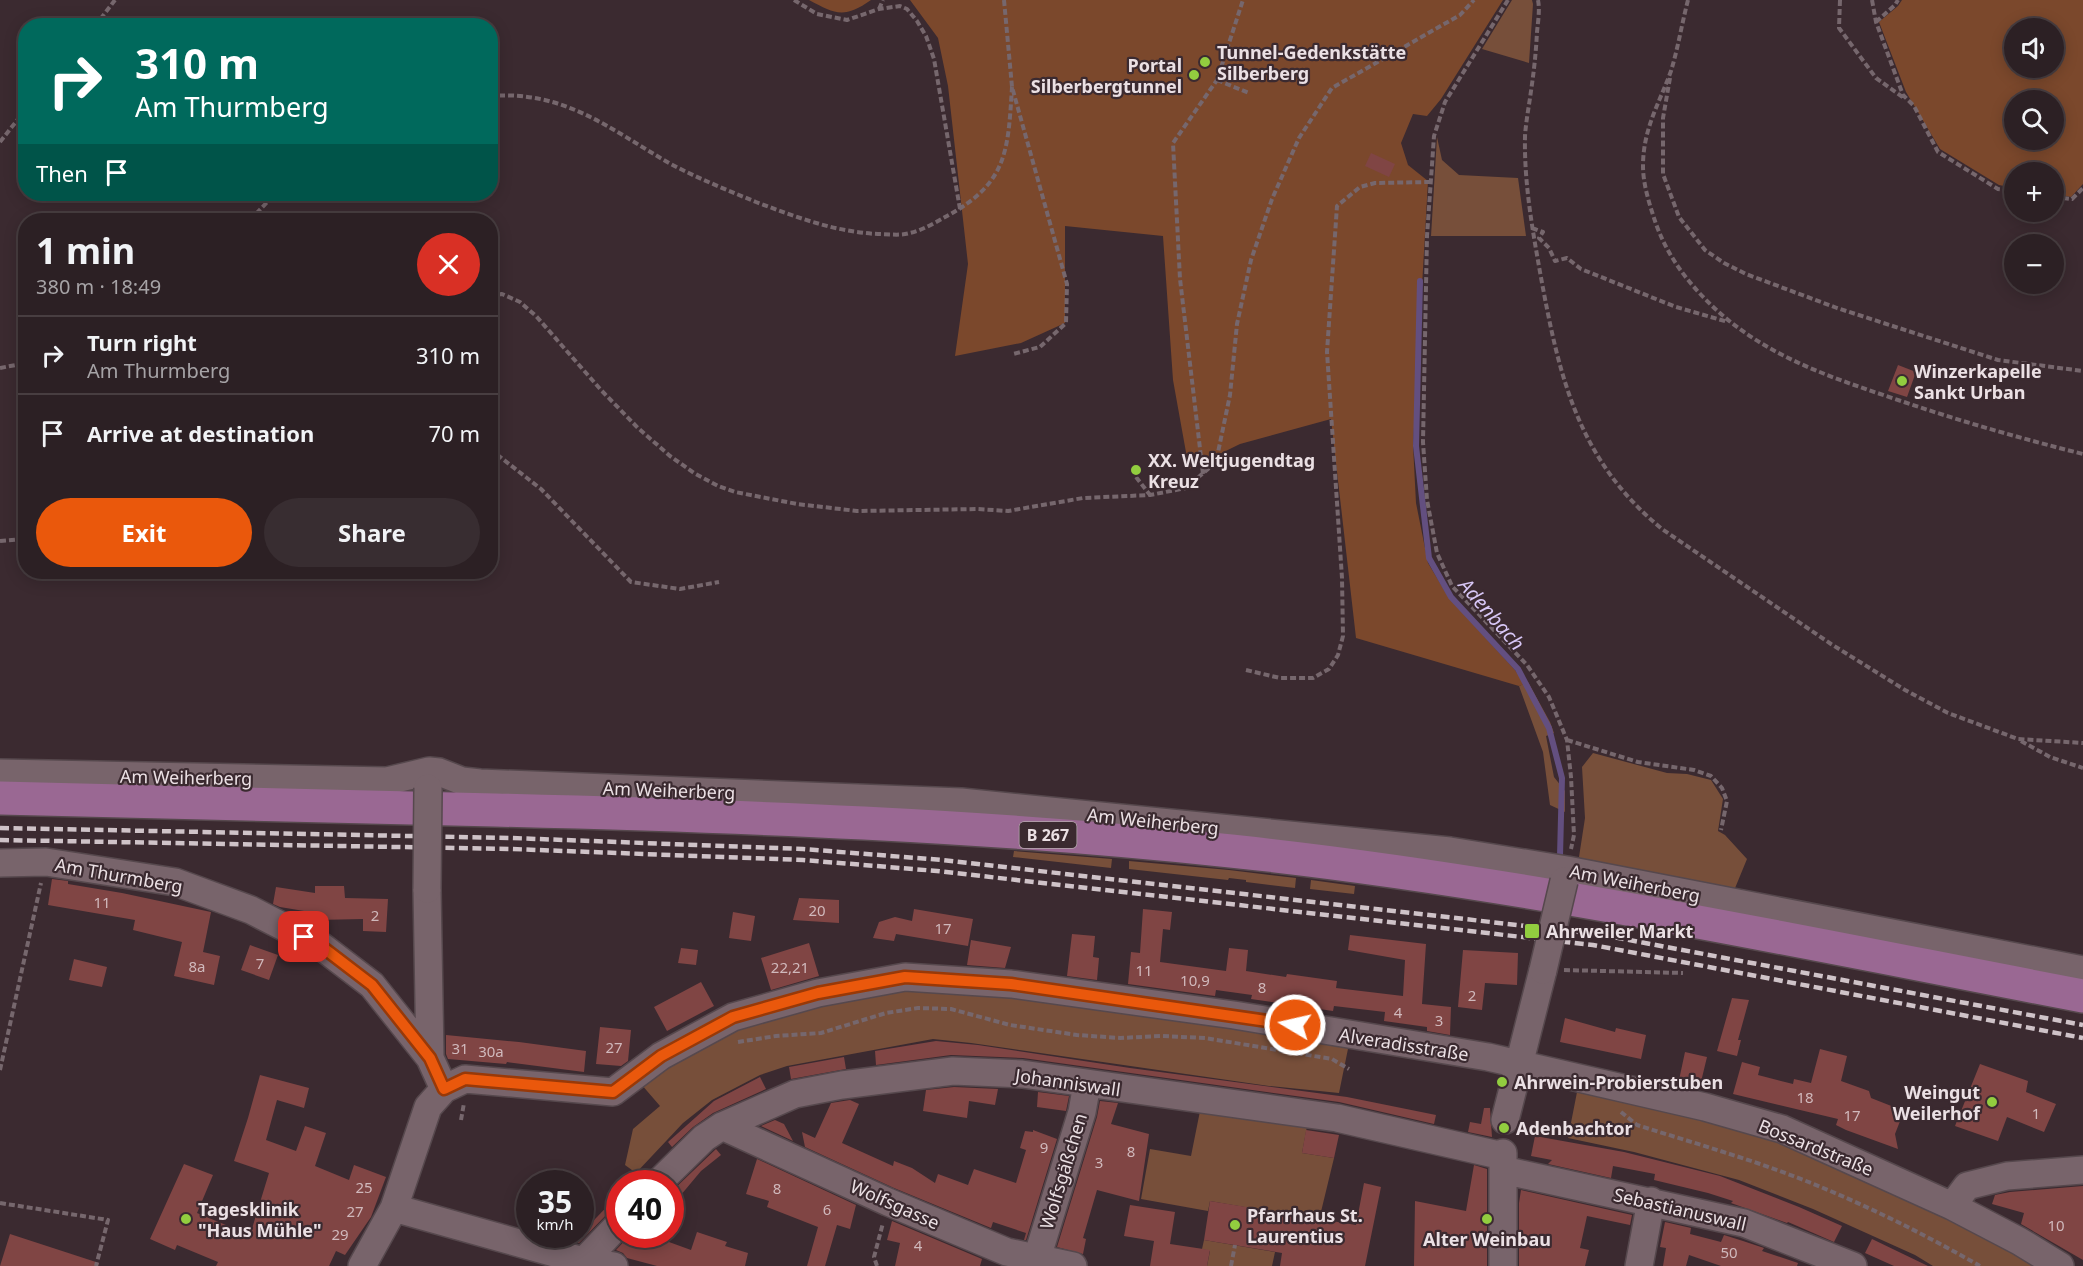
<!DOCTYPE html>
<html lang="en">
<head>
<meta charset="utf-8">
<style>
  :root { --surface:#2c2024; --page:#382d31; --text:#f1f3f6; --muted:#a6a3a6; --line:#483e41; --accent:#ea580c }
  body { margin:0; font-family:"Noto Sans",sans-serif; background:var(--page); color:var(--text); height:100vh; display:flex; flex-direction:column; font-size:22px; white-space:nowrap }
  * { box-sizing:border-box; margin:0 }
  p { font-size:20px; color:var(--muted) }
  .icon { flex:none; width:33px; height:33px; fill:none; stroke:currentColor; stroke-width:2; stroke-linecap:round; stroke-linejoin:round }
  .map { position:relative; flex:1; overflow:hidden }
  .side { position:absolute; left:18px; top:213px; width:480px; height:366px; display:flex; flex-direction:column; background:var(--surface); border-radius:24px; box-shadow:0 3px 15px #0003,0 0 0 2px var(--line) }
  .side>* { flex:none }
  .guide { position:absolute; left:18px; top:18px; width:480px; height:183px; border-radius:24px; box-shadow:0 3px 15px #0003,0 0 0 2px var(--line); background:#00695c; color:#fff; overflow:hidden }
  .controls { position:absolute; left:2004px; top:18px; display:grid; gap:12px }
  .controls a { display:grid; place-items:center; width:60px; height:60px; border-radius:50%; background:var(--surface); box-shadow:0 3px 15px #0003,0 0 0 2px var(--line); font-size:30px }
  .speed { position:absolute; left:516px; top:1170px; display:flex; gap:12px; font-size:30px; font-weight:700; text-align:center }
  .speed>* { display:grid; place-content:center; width:78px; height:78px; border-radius:50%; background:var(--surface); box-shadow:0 3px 15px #0003,0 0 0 2px var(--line); line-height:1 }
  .speed small { font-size:15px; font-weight:400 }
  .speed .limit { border:9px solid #d22; background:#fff; color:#111 }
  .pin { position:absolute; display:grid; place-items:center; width:51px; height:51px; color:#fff; margin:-26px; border-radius:12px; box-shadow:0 3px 9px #0006 }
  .me { position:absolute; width:66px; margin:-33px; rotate:279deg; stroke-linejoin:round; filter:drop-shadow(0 0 4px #0008) }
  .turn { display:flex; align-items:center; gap:21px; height:126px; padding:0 18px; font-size:27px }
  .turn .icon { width:78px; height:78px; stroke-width:2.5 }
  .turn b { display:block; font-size:42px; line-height:51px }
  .then { display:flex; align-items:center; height:57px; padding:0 18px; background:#0003; gap:12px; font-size:22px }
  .round { display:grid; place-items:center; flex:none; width:63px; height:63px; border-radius:32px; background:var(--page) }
  .headline { display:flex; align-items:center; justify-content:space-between; height:102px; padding:0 18px }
  h1 { font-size:36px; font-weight:700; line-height:45px }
  .button { display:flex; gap:12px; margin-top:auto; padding:12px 18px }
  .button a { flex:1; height:69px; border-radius:36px; background:var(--accent); color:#fff; font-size:24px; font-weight:700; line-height:69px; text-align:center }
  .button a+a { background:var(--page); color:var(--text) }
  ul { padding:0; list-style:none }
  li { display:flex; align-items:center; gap:18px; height:78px; padding:0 18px; border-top:2px solid var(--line) }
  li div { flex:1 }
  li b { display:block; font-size:22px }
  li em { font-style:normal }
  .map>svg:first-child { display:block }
  .green { fill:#774f3a }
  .forest { fill:#7b482c; fill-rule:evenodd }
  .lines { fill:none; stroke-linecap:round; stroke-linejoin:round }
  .stream { stroke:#634f80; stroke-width:6 }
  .building { fill:#804544 }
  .minor-casing { stroke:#56484d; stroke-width:30 }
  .major-casing { stroke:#56484d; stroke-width:36 }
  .path { stroke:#76676d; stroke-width:4; stroke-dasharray:6 3; stroke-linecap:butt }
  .minor { stroke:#78646b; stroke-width:27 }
  .major { stroke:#9a6893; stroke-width:33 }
  .rail { stroke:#cfc3c8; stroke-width:4.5; stroke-dasharray:9 4.5; stroke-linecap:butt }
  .minor-bridge-casing { stroke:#56484d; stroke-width:30; stroke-linecap:butt }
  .minor-bridge { stroke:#78646b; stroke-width:27 }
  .route-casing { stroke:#983908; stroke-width:15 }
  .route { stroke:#ea580c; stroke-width:10 }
  .poi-dot { fill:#92cd3f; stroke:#3b2a30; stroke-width:2 }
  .labels { text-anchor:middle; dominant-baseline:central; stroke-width:4.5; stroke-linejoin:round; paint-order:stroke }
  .number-label { font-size:15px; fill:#d0b9bc }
  .shield { fill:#3b2a30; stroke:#b6a9ae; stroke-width:1.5 }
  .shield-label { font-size:16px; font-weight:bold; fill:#ebe0e4 }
  .poi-label { font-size:18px; font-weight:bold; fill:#ebe0e4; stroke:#3b2a30; text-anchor:start }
  .street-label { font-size:18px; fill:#ebe0e4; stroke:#3b2a30 }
  .water-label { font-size:20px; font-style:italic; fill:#d7c6f5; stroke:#3b2a30 }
</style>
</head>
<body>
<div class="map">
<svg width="2083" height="1266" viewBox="0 0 2083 1266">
  <rect width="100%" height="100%" fill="#3b2a30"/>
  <path class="green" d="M1512 0H1532L1533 4 1529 63 1482 49Z
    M1437 137 1442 160 1459 175 1518 178 1526 236H1431Z
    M1528 682 1550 722 1554 733 1546 736 1554 777 1565 791V812L1550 805 1543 752 1519 686Z
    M1593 753 1667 773 1687 774 1711 780 1723 799 1718 831 1725 835 1747 859 1733 893 1585 864 1579 857 1585 818 1582 767Z
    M1014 851 1112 859 1111 868 1013 857Z
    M1129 861 1229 870 1296 878 1295 888 1246 882V880L1229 878 1228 880 1129 869Z
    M1311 880 1355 886 1354 894 1310 889Z
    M906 985 1350 1039 1339 1093 1269 1086 971 1043 933 1039 787 1066 760 1075 712 1100 683 1123 636 1173 625 1165 633 1129 660 1106 641 1084 734 1024Z
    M1578 1087 1778 1139 1860 1173 2038 1266H1933L1915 1255 1813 1209 1739 1180 1634 1152 1568 1138Z
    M1201 1106 1308 1121 1302 1153 1334 1158 1319 1220 1210 1201 1208 1211 1141 1199 1150 1149 1191 1156Z
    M1204 1240 1275 1252 1272 1266H1207L1210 1251 1202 1249Z"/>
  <path class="forest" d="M809 0H871C844 19 835 14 809 0Z
    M910 0H1503L1441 99 1427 116 1413 114 1401 143 1408 165 1428 181 1413 445 1416 503 1428 563 1449 598 1515 670 1525 684 1519 686 1356 638 1331 419 1240 444 1189 469 1173 380 1163 236 1065 226V323L1021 343 955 356 968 264 948 86 938 38Z
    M1902 0H2083V184L2071 197 2054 194V172H2014V188L1999 185 1940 149 1906 92 1879 22 1898 6ZM2014 28H2054V68H2014ZM2014 100H2054V140H2014Z"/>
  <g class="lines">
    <path class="stream" d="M1420 281 1416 446 1429 558 1451 597 1518 669 1549 728 1562 778 1560 856"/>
  </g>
  <path class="building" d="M1371 153 1395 164 1389 177 1365 166Z
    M1898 365 1916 372 1907 397 1888 391Z
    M52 879 68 881V884L122 893 211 912 203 952 220 956 214 985 174 976 182 942 133 930 135 920 48 905Z
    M315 886H344L345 898 388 899 386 932 363 931V919L316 920V913L280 907 273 904 276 887 315 893Z
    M799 898 839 900V923L793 920Z
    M914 909 973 919 968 946 896 934 894 941 873 938 879 922 895 917 912 921Z
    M1143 909 1172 912 1170 930 1163 929 1160 962 1226 971 1229 948 1248 950 1246 971 1286 977 1287 974 1337 981 1336 988 1403 996 1405 960 1348 950 1350 935 1426 944 1422 1004 1451 1007 1450 1035 1427 1031V1027L1384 1021 1385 1012 1334 1006 1333 1011 1251 999 1252 995 1216 990 1215 996 1128 984 1131 952 1140 953Z
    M733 912 755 916 751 941 729 938Z
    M1072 934 1095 936 1093 957 1099 958 1097 980 1067 976Z
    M971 940 1011 947 1005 968 967 965Z
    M809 943 819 976 771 990 761 958Z
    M250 945 278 955 269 980 241 970Z
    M681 948 698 950 696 965 678 963Z
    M1463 950 1518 953 1517 985 1485 983 1482 1010 1458 1007Z
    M74 959 107 967 102 987 69 980Z
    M701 982 714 1006 667 1031 654 1007Z
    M1732 998 1749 1000 1738 1040H1741L1737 1056 1717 1051Z
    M1565 1018 1615 1032 1616 1028 1646 1035 1641 1059 1560 1042Z
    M600 1027 631 1030 628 1061 621 1066 596 1064Z
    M446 1035 519 1042 586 1051 584 1072 507 1062 506 1064 448 1059 446 1054Z
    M936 1041 978 1045 1130 1068 1347 1097 1436 1115 1434 1124 1339 1102 1023 1058 951 1055 876 1065 875 1051Z
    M1820 1049 1847 1056 1841 1081 1869 1091 1871 1098 1904 1111 1895 1134 1898 1149 1846 1130 1836 1125 1838 1119 1733 1094 1742 1062 1760 1067 1758 1075 1793 1084 1794 1079 1811 1083Z
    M1685 1052 1707 1057 1700 1086 1679 1080Z
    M844 1057 846 1069 791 1079 789 1067Z
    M1980 1064 2028 1081 2026 1092 2056 1104 2044 1132 2007 1117 1998 1141 1955 1126Z
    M260 1075 309 1088 304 1108 277 1100 266 1140 296 1151 305 1126 326 1133 315 1166 349 1180 354 1165 386 1177 371 1217 345 1255 336 1251 329 1266H216L218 1262 177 1245 175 1250 150 1239 184 1164 213 1175 197 1213 250 1235 269 1173 234 1161 248 1118Z
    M760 1077 766 1089 713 1113 693 1127 672 1147 668 1142 714 1101Z
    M954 1087 998 1089 995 1105 969 1101 967 1118 923 1111 926 1090Z
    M1038 1092 1069 1096 1066 1111 1037 1107Z
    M850 1100 859 1104 842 1143 893 1166 894 1161 912 1168 935 1183 938 1174 968 1185 974 1169 1016 1183 1026 1150 1020 1148 1025 1131 1033 1132V1130L1057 1139 1026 1240H1024L1026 1233 993 1222 991 1228 894 1188 805 1147 802 1132 815 1138 831 1103Z
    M1100 1101 1118 1103 1111 1124 1149 1134 1139 1201 1097 1190 1083 1238 1086 1239 1083 1254 1057 1247 1097 1117Z
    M1484 1108H1490L1492 1137 1468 1132 1470 1122 1481 1124Z
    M775 1120 784 1124 793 1141 761 1126Z
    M1306 1130 1339 1135 1334 1158 1302 1153Z
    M1535 1136 1624 1152 1720 1176 1799 1207 1842 1226 1834 1242 1788 1222 1787 1223 1731 1203 1733 1201 1708 1193 1654 1180 1655 1174 1613 1166 1611 1178 1548 1164 1552 1160 1531 1156Z
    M716 1149 721 1155 701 1171 670 1208V1193Z
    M757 1159 856 1205 850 1229 837 1225 825 1266H807L818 1227 767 1207 769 1201 746 1194Z
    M1474 1165 1487 1169V1266H1414L1415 1201 1466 1211Z
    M1364 1183 1381 1187 1365 1266H1280L1282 1253 1204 1240 1210 1201 1356 1225Z
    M2083 1186V1260L2021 1224 2024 1213 1992 1204 1995 1195 2010 1192Z
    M1521 1190 1632 1215 1630 1225 1587 1216 1580 1248 1589 1250 1585 1266H1519V1203Z
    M620 1193V1208L609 1212 579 1243 573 1242Z
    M1130 1205 1175 1212 1170 1244 1210 1250 1207 1266H1150L1154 1241 1124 1236Z
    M892 1221 982 1259 980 1266H895L900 1243 887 1240Z
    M1665 1222 1691 1228 1690 1234 1721 1242 1724 1235 1743 1241 1764 1248 1762 1251 1798 1263 1797 1266H1721L1689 1255 1686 1266H1663L1666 1248 1660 1247Z
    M697 1232 727 1242 725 1246 748 1253 745 1266H657L627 1258 623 1253 616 1250 631 1234H647L691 1250Z
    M10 1234 99 1263 98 1266H0Z
    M1872 1239 1928 1266H1894L1865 1253Z"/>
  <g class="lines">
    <g class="minor-casing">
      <path id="minor" d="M0 773 387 781 429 771 439 772 462 781 480 783 961 802 1450 851 1567 870 2083 970
        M0 863 46 862 175 882 251 910 321 946 372 985 430 1058 444 1089
        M427 889 430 1058
        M1505 1120 1543 970
        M722 1126 888 1202 1007 1252 1073 1266
        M1503 1170 1744 1223 1853 1266
        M657 1184 704 1138 722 1126 795 1094 842 1085 953 1071 1022 1074 1337 1118 1503 1156
        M1952 1206 1967 1186 2007 1176 2083 1170
        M394 1208 583 1261 614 1266
        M1037 1258 1082 1112 1087 1084
        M362 1266 394 1208 428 1107 444 1089 465 1079 613 1092 661 1056 733 1017 818 993 905 977 1011 984 1234 1015 1488 1057 1705 1107 1782 1129 1952 1206 2019 1241 2060 1266
        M579 1266 620 1223
        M1503 1266V1153
        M1639 1266 1651 1201"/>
    </g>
    <g class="major-casing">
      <path id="major" d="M0 798C165 802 330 806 495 810 741 816 987 825 1231 851 1518 881 1800 942 2083 996"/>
    </g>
    <path class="path" d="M794 0 817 14 847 20 879 9 900 6 907 9 917 21 926 36 934 59 960 209
      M1004 0 1012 87 1067 284 1066 323 1040 347 1013 354
      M1508 0 1445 102 1434 136 1427 236 1423 442 1427 500 1437 553 1452 586 1527 665 1549 697 1567 740 1571 777 1574 835 1571 849
      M1538 0C1540 10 1538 22 1537 32 1536 52 1534 71 1531 91 1529 106 1526 121 1525 136 1524 182 1532 227 1540 272 1559 376 1577 459 1662 529L1831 644 1905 690 1948 713 2018 739 2083 743
      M1688 0C1682 23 1678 48 1671 71 1659 104 1643 129 1643 166 1643 185 1650 206 1656 224 1667 254 1683 276 1705 299 1761 356 1830 377 1904 402 1963 422 2023 439 2083 454
      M1840 0 1839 28 1876 78 1904 98
      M1872 0 1876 22 1903 95 1914 106 1938 152 1998 189 2014 191
      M879 9 883 0
      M1876 22 1895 5 1898 0
      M95 26 115 0
      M1670 78 1663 118V174L1679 217 1705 250 1724 263 1746 274 1837 308 1998 360 2083 371
      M1217 80 1249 93
      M490 96C564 90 610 129 669 163 697 178 727 190 756 202 796 217 835 232 878 234 889 234 900 236 910 233 923 230 936 222 947 216 1008 183 1008 150 1012 87
      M0 142 26 109
      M2054 197 2072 199 2083 188
      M250 220 275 194
      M1532 228 1543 232 1539 238 1549 248 1555 261 1567 258 1581 269 1676 307 1728 322
      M490 296 502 294 520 302 536 316 601 390 638 428 670 456 694 473 718 486 735 492 797 504 857 511 978 509 1008 511 1083 498 1150 495 1186 488 1216 462 1230 395 1237 324 1251 260 1272 199 1299 138 1332 88 1460 15 1474 0
      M0 368 26 363
      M490 449 541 489 631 582 680 589 719 582
      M1203 474 1180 279 1173 143 1217 80 1243 0
      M1136 477 1150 495
      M0 541 26 539
      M1246 670 1280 678H1313L1329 669 1338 655 1343 636 1342 578 1327 352 1337 206 1360 187 1375 183 1430 182
      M1567 740 1638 762 1694 770 1711 776 1722 788 1727 801 1721 830
      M2021 741 2050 757 2083 768
      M1564 970 1683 973
      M738 1042 776 1036 821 1033 886 1013 918 1008 951 1009 1010 1025 1077 1035 1120 1038 1161 1036 1205 1038 1332 1059 1349 1069
      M0 1070 41 883
      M1621 1112 1637 1125C1678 1138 1719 1150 1760 1164 1836 1190 1910 1226 1980 1266
      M461 1120 464 1103
      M0 1203 108 1220 96 1266
      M877 1266 874 1257 883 1223
      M1231 1266 1235 1245"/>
    <use href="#minor" class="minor"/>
    <use href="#major" class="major"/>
    <path class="rail" d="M0 828 512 838 803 849 942 860 1597 934 2083 1025
      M0 840 512 849 803 860 937 871 1593 945 2083 1038"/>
    <g class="minor-bridge-casing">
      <path id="minor-bridge" d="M427 889 428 788
        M1543 970 1564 881"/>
    </g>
    <use href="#minor-bridge" class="minor-bridge"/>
  </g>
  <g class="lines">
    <g class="route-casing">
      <path id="route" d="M304 937 321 946 372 985 430 1058 444 1089 465 1079 613 1092 661 1056 733 1017 818 993 905 977 1011 984 1295 1025"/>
    </g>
    <use href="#route" class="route"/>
  </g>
  <g class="poi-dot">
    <circle cx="1205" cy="62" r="6"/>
    <circle cx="1194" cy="75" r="6"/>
    <circle cx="1902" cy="381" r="6"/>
    <circle cx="1136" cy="470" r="6"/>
    <rect x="1524" y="923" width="16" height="16" rx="3"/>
    <circle cx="1502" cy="1082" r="6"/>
    <circle cx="1992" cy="1102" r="6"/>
    <circle cx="1504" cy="1128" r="6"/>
    <circle cx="186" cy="1219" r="6"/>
    <circle cx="1487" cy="1219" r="6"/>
    <circle cx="1235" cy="1225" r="6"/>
  </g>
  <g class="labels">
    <g class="number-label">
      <text x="102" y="902">11</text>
      <text x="817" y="910">20</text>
      <text x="375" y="915">2</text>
      <text x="943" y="928">17</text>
      <text x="260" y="963">7</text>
      <text x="197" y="966">8a</text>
      <text x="790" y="967">22,21</text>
      <text x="1144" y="970">11</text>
      <text x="1195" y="980">10,9</text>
      <text x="1262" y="987">8</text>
      <text x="1472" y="995">2</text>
      <text x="1398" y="1012">4</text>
      <text x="1439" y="1020">3</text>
      <text x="614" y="1047">27</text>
      <text x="460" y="1048">31</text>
      <text x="491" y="1051">30a</text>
      <text x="1805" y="1097">18</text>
      <text x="2036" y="1113">1</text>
      <text x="1852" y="1115">17</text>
      <text x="1044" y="1147">9</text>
      <text x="1131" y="1151">8</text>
      <text x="1099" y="1162">3</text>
      <text x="364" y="1187">25</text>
      <text x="777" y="1188">8</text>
      <text x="827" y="1209">6</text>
      <text x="355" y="1211">27</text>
      <text x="2056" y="1225">10</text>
      <text x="340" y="1234">29</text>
      <text x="918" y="1245">4</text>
      <text x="1729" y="1252">50</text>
    </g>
    <rect class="shield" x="1019.5" y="822" width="57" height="26" rx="4.5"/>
    <g class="shield-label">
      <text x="1048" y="835">B 267</text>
    </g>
    <g class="poi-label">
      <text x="1217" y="52">Tunnel-Gedenkstätte<tspan x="1217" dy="21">Silberberg</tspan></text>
      <text x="1182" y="65" text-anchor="end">Portal<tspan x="1182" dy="21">Silberbergtunnel</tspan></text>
      <text x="1914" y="371">Winzerkapelle<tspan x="1914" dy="21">Sankt Urban</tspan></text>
      <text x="1148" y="460">XX. Weltjugendtag<tspan x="1148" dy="21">Kreuz</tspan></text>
      <text x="1546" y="931">Ahrweiler Markt</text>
      <text x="1514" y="1082">Ahrwein-Probierstuben</text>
      <text x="1980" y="1092" text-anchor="end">Weingut<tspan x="1980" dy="21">Weilerhof</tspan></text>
      <text x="1516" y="1128">Adenbachtor</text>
      <text x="198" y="1209">Tagesklinik<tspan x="198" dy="21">"Haus Mühle"</tspan></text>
      <text x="1247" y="1215">Pfarrhaus St.<tspan x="1247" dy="21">Laurentius</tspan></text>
      <text x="1487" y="1239" text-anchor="middle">Alter Weinbau</text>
    </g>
    <g class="street-label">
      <text transform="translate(186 777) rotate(1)">Am Weiherberg</text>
      <text transform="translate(669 790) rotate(2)">Am Weiherberg</text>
      <text transform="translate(1153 821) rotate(6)">Am Weiherberg</text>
      <text transform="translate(119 875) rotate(10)">Am Thurmberg</text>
      <text transform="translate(1635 883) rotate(11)">Am Weiherberg</text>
      <text transform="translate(1404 1044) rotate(9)">Alveradisstraße</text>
      <text transform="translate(1068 1082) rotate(8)">Johanniswall</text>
      <text transform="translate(1816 1147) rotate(22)">Bossardstraße</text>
      <text transform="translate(1063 1171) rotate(-73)">Wolfsgäßchen</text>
      <text transform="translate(895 1204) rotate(24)">Wolfsgasse</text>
      <text transform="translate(1680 1209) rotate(13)">Sebastianuswall</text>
    </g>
    <g class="water-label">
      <text transform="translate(1492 614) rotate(49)">Adenbach</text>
    </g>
  </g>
</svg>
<div class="controls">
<a><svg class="icon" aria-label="sound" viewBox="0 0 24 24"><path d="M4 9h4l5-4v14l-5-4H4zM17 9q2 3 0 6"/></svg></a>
<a><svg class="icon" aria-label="search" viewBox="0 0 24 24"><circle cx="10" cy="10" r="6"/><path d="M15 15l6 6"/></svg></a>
<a>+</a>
<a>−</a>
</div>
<div class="speed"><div>35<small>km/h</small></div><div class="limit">40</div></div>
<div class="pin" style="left:304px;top:937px;background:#d93025"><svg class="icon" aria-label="arrive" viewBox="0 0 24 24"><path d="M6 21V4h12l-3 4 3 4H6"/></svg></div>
<svg class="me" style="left:1295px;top:1025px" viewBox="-20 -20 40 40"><circle r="17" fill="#ea580c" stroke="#fff" stroke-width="3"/><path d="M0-11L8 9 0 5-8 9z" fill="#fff"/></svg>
<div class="guide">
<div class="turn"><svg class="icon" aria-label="right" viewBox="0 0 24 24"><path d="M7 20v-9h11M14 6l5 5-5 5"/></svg><div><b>310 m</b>Am Thurmberg</div></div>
<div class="then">Then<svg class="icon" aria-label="arrive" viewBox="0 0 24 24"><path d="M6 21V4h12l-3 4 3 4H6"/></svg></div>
</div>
<section class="side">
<div class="headline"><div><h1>1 min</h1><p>380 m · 18:49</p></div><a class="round" style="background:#d93025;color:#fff"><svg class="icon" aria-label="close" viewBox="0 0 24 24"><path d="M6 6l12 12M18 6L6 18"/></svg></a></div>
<ul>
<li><svg class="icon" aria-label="right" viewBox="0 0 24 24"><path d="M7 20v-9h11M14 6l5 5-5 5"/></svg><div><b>Turn right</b><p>Am Thurmberg</p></div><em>310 m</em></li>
<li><svg class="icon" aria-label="arrive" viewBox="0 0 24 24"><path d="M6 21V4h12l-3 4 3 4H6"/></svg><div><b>Arrive at destination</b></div><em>70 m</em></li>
</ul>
<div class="button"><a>Exit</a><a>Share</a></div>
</section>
</div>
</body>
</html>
